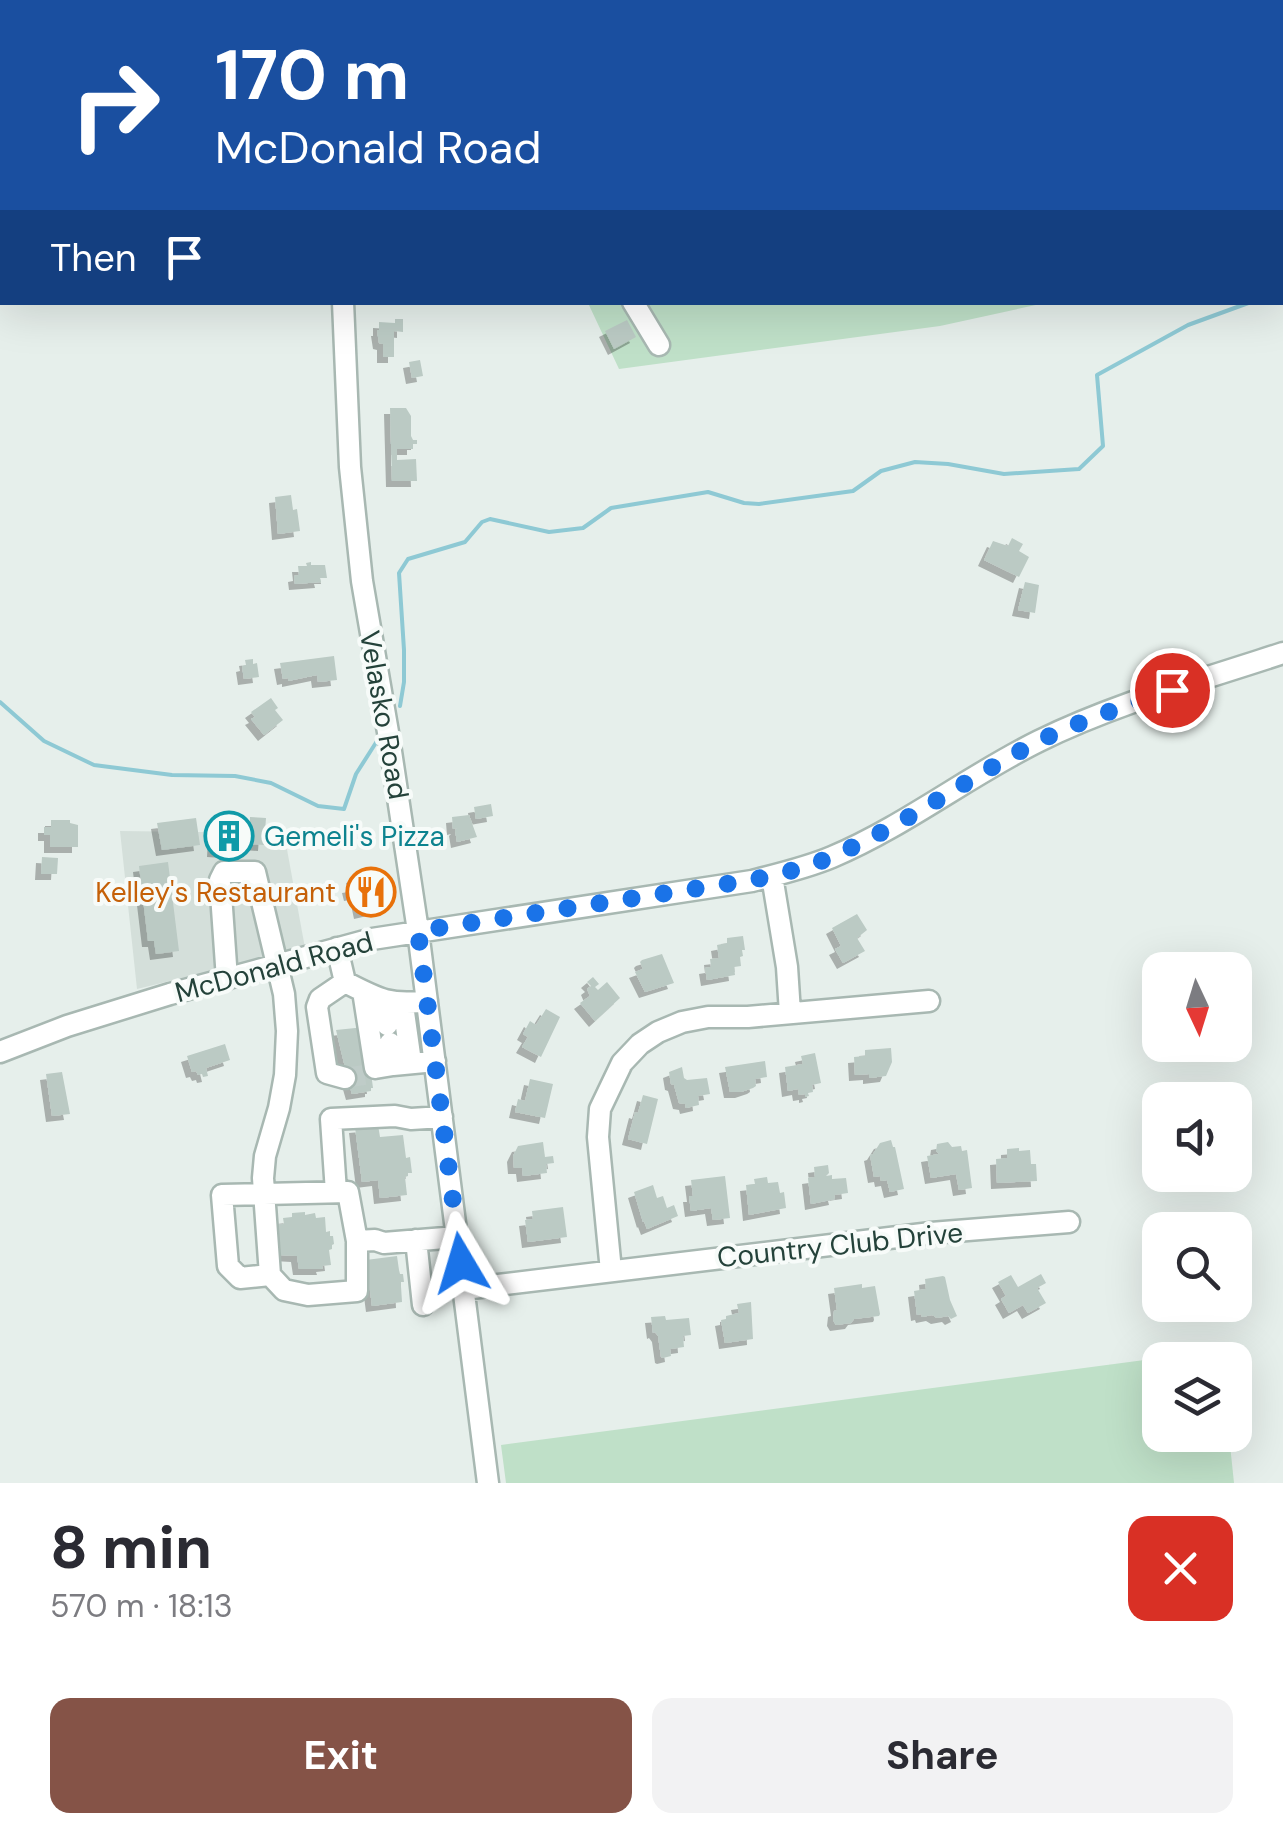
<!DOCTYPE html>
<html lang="en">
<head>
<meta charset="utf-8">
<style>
  :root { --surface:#fff; --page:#f2f2f3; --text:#2b2b33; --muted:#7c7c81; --accent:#855347 }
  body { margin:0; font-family:"DM Sans",sans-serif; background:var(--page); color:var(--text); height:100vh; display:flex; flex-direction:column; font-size:38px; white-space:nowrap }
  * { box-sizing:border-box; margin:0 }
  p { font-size:32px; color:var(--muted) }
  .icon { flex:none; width:55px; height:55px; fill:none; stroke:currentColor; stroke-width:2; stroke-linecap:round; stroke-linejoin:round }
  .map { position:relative; height:1483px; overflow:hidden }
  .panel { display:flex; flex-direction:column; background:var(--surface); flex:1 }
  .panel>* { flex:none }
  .banner { position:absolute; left:0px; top:0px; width:1285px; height:305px; box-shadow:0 10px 40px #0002; background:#1a4fa0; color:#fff; overflow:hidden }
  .needle { width:65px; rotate:176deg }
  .buttons { position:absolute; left:1142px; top:952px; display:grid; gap:20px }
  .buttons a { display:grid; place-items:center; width:110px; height:110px; border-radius:20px; background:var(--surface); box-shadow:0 10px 40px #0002; font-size:50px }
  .pin { position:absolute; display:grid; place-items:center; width:85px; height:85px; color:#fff; margin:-42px; border:5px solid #fff; border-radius:50%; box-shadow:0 2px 10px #0007 }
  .me { position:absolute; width:110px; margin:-55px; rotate:353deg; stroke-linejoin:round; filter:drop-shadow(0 0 8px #0008) }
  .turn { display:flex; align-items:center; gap:35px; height:210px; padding:0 50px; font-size:45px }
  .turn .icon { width:130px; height:130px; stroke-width:2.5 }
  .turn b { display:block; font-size:70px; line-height:85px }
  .then { display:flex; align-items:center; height:95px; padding:0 50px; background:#0003; gap:20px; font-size:38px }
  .round { display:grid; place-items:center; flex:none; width:105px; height:105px; border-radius:20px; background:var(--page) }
  .overview { display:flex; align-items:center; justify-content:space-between; height:170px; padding:0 50px }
  h1 { font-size:60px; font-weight:700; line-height:75px }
  .button { display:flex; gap:20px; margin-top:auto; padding:20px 50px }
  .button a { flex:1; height:115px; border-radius:20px; background:var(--accent); color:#fff; font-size:40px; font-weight:700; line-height:115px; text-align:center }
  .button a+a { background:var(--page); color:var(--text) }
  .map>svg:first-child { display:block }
  .built { fill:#d4dfda }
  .green { fill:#bfe0c8 }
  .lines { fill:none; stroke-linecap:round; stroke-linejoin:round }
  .stream { stroke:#8ec9d4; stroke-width:4 }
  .building { fill:#bbcac4; filter:url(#shadow) }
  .minor-tunnel { stroke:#bfccc8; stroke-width:20; stroke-dasharray:20 10; stroke-linecap:butt }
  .minor-casing { stroke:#a8b8b2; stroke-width:25 }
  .minor { stroke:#fff; stroke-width:20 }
  .route { stroke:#1a73e8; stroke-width:18; stroke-dasharray:0 32.4 }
  .labels { text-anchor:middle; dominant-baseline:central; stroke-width:8; stroke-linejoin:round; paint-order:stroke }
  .street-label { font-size:28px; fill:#24423a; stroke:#f7fbf9 }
  .culture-label { font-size:28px; fill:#0d838f; stroke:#f7fbf9; text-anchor:start }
  .food-label { font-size:28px; fill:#c56008; stroke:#f7fbf9; text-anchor:end }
</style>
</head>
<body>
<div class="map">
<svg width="1283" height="1483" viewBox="0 0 1283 1483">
  <defs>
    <filter id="shadow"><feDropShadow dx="-6" dy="6" stdDeviation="0" flood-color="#0004"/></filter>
  </defs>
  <rect width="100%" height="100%" fill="#e6efeb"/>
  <path class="built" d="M120 831 284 833 305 948 137 989Z"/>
  <path class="green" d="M401 0H1148V2H402Z
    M588 303H1045L940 326 619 369Z
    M1220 1350 1221 1360H1160V1435H1229L1234 1483H506L501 1445Z"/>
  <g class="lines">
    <path class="stream" d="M1282 291H1283
      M0 702 44 741 94 765 172 775 235 776 271 783 318 806 344 809 356 774 377 741
      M400 706 404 682V650L399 573 408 559 465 542 482 522 490 519 549 532 583 528 611 508 708 492 744 503 759 504 853 491 881 471 915 462 948 464 1004 474 1079 469 1103 446 1097 375 1188 325 1251 302"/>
  </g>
  <path class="building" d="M395 319H403V332L394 331V357H383V344L379 343 377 330H379V322L395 323Z
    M627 320 636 337 614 349 605 331Z
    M420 360 423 376 412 378 409 362Z
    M390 408H406L411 416V436L413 440H417V444H413V449H397V460L416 459 417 481H392Z
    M291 495 293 510 297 509 300 531 278 534 275 497Z
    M1012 538 1023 544 1019 551 1029 557 1019 577 984 560 993 541 1008 546Z
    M311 562V565H325L327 578H320L321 582 295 584 294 576 299 575 298 566H307L306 563Z
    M1025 582 1039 585 1035 613 1018 610Z
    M334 656 337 680 318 682 317 675 288 681V678L283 679 280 663Z
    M253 659V664L257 663 259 677 244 679 242 666 246 665 245 660Z
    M271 698 278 708 275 710 283 720 264 735 251 719 255 717 251 712Z
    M491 804 493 816 476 819 474 807Z
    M469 815 477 837 457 842 455 830 457 828 453 829 452 817Z
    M250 817 266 818 264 845 249 844Z
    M196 818 200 845 162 850 157 823Z
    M215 818 244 820 242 853 213 851Z
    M51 820H70V823L78 825V847H50V835H44V827H51Z
    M42 857 58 858 57 874H41Z
    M168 862 179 951 156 954 154 941H148L139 866Z
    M374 872 376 882 380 881 381 886 378 887V889L382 888V908L360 913 356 894 350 895 348 887 354 886 352 877Z
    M857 914 867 930 857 938 865 951 843 963 835 949 841 946 832 928Z
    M743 936 745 950H742L743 956 740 957 741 966 734 967 735 975 707 980 705 968 711 967 710 959 719 958 717 945 727 943V938Z
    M662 954 674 983 645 992 635 972 643 969 640 962 642 960Z
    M593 977 599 984 595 987 598 990 607 982 620 998 595 1021 580 1003 590 996 587 989 591 986 587 982Z
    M546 1009 560 1017 541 1057 522 1047 528 1037 523 1034 530 1021 536 1025Z
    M365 1027 373 1088H371V1091L352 1094 348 1080H346L344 1063 336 1030Z
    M225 1044 230 1060 206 1068 208 1076 203 1077 202 1074 198 1075 196 1071 192 1072 187 1056Z
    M891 1048 892 1062 886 1076 869 1078V1074L855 1075 854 1057 865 1056V1050Z
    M815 1053 821 1083 812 1085 813 1092 808 1093 809 1096 805 1097V1094L799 1095 798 1089 788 1091 785 1067 803 1064 801 1056Z
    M765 1061 767 1077 755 1079 756 1086 753 1088 741 1092H730L725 1067Z
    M682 1067 684 1078 687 1080 707 1078 710 1094 698 1096 699 1105 686 1108 685 1104 679 1103 674 1085 671 1084 669 1072Z
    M62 1072 70 1114 52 1116 46 1074Z
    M530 1079 553 1084 545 1118 515 1112 518 1099 525 1101Z
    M643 1095 658 1099 647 1144 628 1139 635 1112 638 1113Z
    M378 1125 380 1137 403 1135 406 1158 410 1157 412 1173H408V1176L405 1177 407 1195 380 1198 378 1180 362 1182 355 1127Z
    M891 1140 893 1147H895L904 1189 890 1192 887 1180 881 1181 880 1176 874 1177 870 1155 873 1154 880 1143Z
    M543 1142 545 1157 553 1156 554 1163 546 1164 547 1173 523 1176 522 1168H514L513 1156 518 1146Z
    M948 1142 952 1147 961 1146 962 1151 967 1150 972 1188 959 1190 956 1174 931 1178 927 1156 939 1154 936 1151 937 1144Z
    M1019 1148V1151L1030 1150 1031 1164H1036L1037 1181 997 1183 996 1159 1007 1158V1149Z
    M828 1165 829 1173 826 1176 832 1175V1179L846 1178 848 1193 834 1195 835 1199 811 1204 808 1178 815 1177 814 1167Z
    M725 1176 730 1218 713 1220 711 1208 691 1211 689 1196H693L691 1180Z
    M767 1177 768 1183 778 1182 780 1193 784 1192 786 1208 749 1215 746 1185 755 1184 754 1179Z
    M653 1185 657 1198 663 1196 667 1208 674 1205 678 1216 647 1229 644 1221 643 1222 634 1192Z
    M563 1207 567 1237 528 1242 525 1220 533 1219 532 1211Z
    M305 1212V1215L315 1213 316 1218 325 1217 326 1232 330 1231V1236H333L334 1244 332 1245V1249L329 1250 331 1265 322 1266 323 1269H299L297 1256 280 1255 276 1225 284 1224 283 1218 292 1217V1213Z
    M397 1256 399 1270 400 1274H403L404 1282H401V1286L402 1302 372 1306 366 1260Z
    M1041 1274 1046 1283 1037 1288 1046 1303 1028 1313 1023 1305 1009 1313 1001 1299 1006 1296 998 1282 1011 1275 1018 1287Z
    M943 1276 945 1277 950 1300 957 1316 951 1319 948 1316 937 1318 932 1315 922 1317 921 1314 917 1315 914 1291 926 1289 925 1279Z
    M862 1284V1288L875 1286 880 1314 879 1316 854 1319 851 1323 836 1325 833 1320 834 1311 837 1310 834 1288Z
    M751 1302 753 1339 725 1343 721 1320 726 1319V1316L739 1313 737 1304Z
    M665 1316 666 1320 689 1318 691 1335 683 1336 684 1347 670 1349 671 1356 663 1358 661 1357 658 1336 655 1332 653 1333 651 1317Z"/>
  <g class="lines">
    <path class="minor-tunnel" d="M345 1078 371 1074"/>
    <g class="minor-casing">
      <path id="minor" d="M334 0 335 2
        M478 0 480 2
        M343 302 350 467 362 581 389 738 418 931 488 1483
        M633 302 659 345
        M772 876 787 967 790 1013
        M337 948 345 982C378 999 390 1006 427 1001
        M227 979 220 880 224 872H255L284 994 287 1031 285 1075 279 1108 265 1156 263 1178 270 1275 284 1290 308 1295 357 1291V1241L375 1240 384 1243 457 1237
        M345 982 320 999 317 1007 327 1073 345 1078
        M363 991 375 1068 393 1065
        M383 1000 387 1025
        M403 1005 411 1062
        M390 1043 393 1065 435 1061
        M0 1052 67 1026 170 994 372 939 752 881C779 874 806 868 832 857 905 826 968 776 1039 741 1116 703 1202 680 1283 653
        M336 1192 331 1119 395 1116 411 1119 442 1117
        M416 1240 423 1305
        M611 1271 598 1137 600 1109 622 1063 640 1044 658 1032 682 1022 708 1017H748L929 1001
        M270 1275 240 1278 228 1266 222 1195 348 1192 357 1241
        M464 1289 931 1233 1069 1222"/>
    </g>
    <use href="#minor" class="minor"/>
  </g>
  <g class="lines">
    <path class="route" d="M461 1263 418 931 752 880C779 874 807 868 833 856 904 825 967 779 1035 743 1079 721 1125 706 1172 690"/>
  </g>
  <defs>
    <g id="building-ring" transform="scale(2.5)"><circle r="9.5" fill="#f7fbf9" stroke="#0f9aa8" stroke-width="1.5"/><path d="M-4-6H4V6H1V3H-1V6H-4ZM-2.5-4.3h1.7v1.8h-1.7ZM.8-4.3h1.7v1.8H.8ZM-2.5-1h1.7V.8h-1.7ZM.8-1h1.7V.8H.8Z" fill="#0f9aa8"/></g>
    <g id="restaurant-ring" transform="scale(2.5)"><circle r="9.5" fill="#f7fbf9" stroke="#e8710a" stroke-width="1.5"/><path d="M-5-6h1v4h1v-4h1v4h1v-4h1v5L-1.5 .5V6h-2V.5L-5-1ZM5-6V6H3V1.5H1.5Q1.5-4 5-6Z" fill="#e8710a"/></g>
  </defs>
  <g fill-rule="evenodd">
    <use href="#building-ring" x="229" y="836"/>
    <use href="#restaurant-ring" x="371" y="892"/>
  </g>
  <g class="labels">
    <g class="street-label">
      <text transform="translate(384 715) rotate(80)">Velasko Road</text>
      <text transform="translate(274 967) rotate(-15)">McDonald Road</text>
      <text transform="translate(840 1245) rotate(-6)">Country Club Drive</text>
    </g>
    <g class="culture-label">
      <text x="264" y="836">Gemeli's Pizza</text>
    </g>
    <g class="food-label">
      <text x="336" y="892">Kelley's Restaurant</text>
    </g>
  </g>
</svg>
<div class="buttons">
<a><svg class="needle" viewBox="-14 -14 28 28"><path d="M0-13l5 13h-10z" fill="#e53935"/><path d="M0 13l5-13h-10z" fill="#7c7c81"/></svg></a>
<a><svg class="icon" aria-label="sound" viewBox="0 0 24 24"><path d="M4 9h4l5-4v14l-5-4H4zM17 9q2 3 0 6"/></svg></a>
<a><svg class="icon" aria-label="search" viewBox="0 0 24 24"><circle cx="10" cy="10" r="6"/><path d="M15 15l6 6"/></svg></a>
<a><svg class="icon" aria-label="layers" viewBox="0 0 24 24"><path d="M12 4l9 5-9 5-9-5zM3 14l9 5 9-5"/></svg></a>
</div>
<div class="pin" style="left:1172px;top:690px;background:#d93025"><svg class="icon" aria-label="arrive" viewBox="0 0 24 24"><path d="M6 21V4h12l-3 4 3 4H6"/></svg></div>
<svg class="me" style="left:461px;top:1263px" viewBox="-20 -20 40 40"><path d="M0-17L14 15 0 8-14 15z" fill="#1a73e8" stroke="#fff" stroke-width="4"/></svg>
<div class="banner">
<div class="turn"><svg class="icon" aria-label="right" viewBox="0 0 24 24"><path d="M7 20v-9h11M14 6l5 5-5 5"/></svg><div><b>170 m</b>McDonald Road</div></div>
<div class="then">Then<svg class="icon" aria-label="arrive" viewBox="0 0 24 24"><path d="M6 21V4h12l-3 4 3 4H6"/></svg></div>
</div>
</div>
<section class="panel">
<div class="overview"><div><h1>8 min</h1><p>570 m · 18:13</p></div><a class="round" style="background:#d93025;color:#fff"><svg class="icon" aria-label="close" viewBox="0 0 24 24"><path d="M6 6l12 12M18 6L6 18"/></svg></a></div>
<div class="button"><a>Exit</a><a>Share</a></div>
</section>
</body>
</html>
